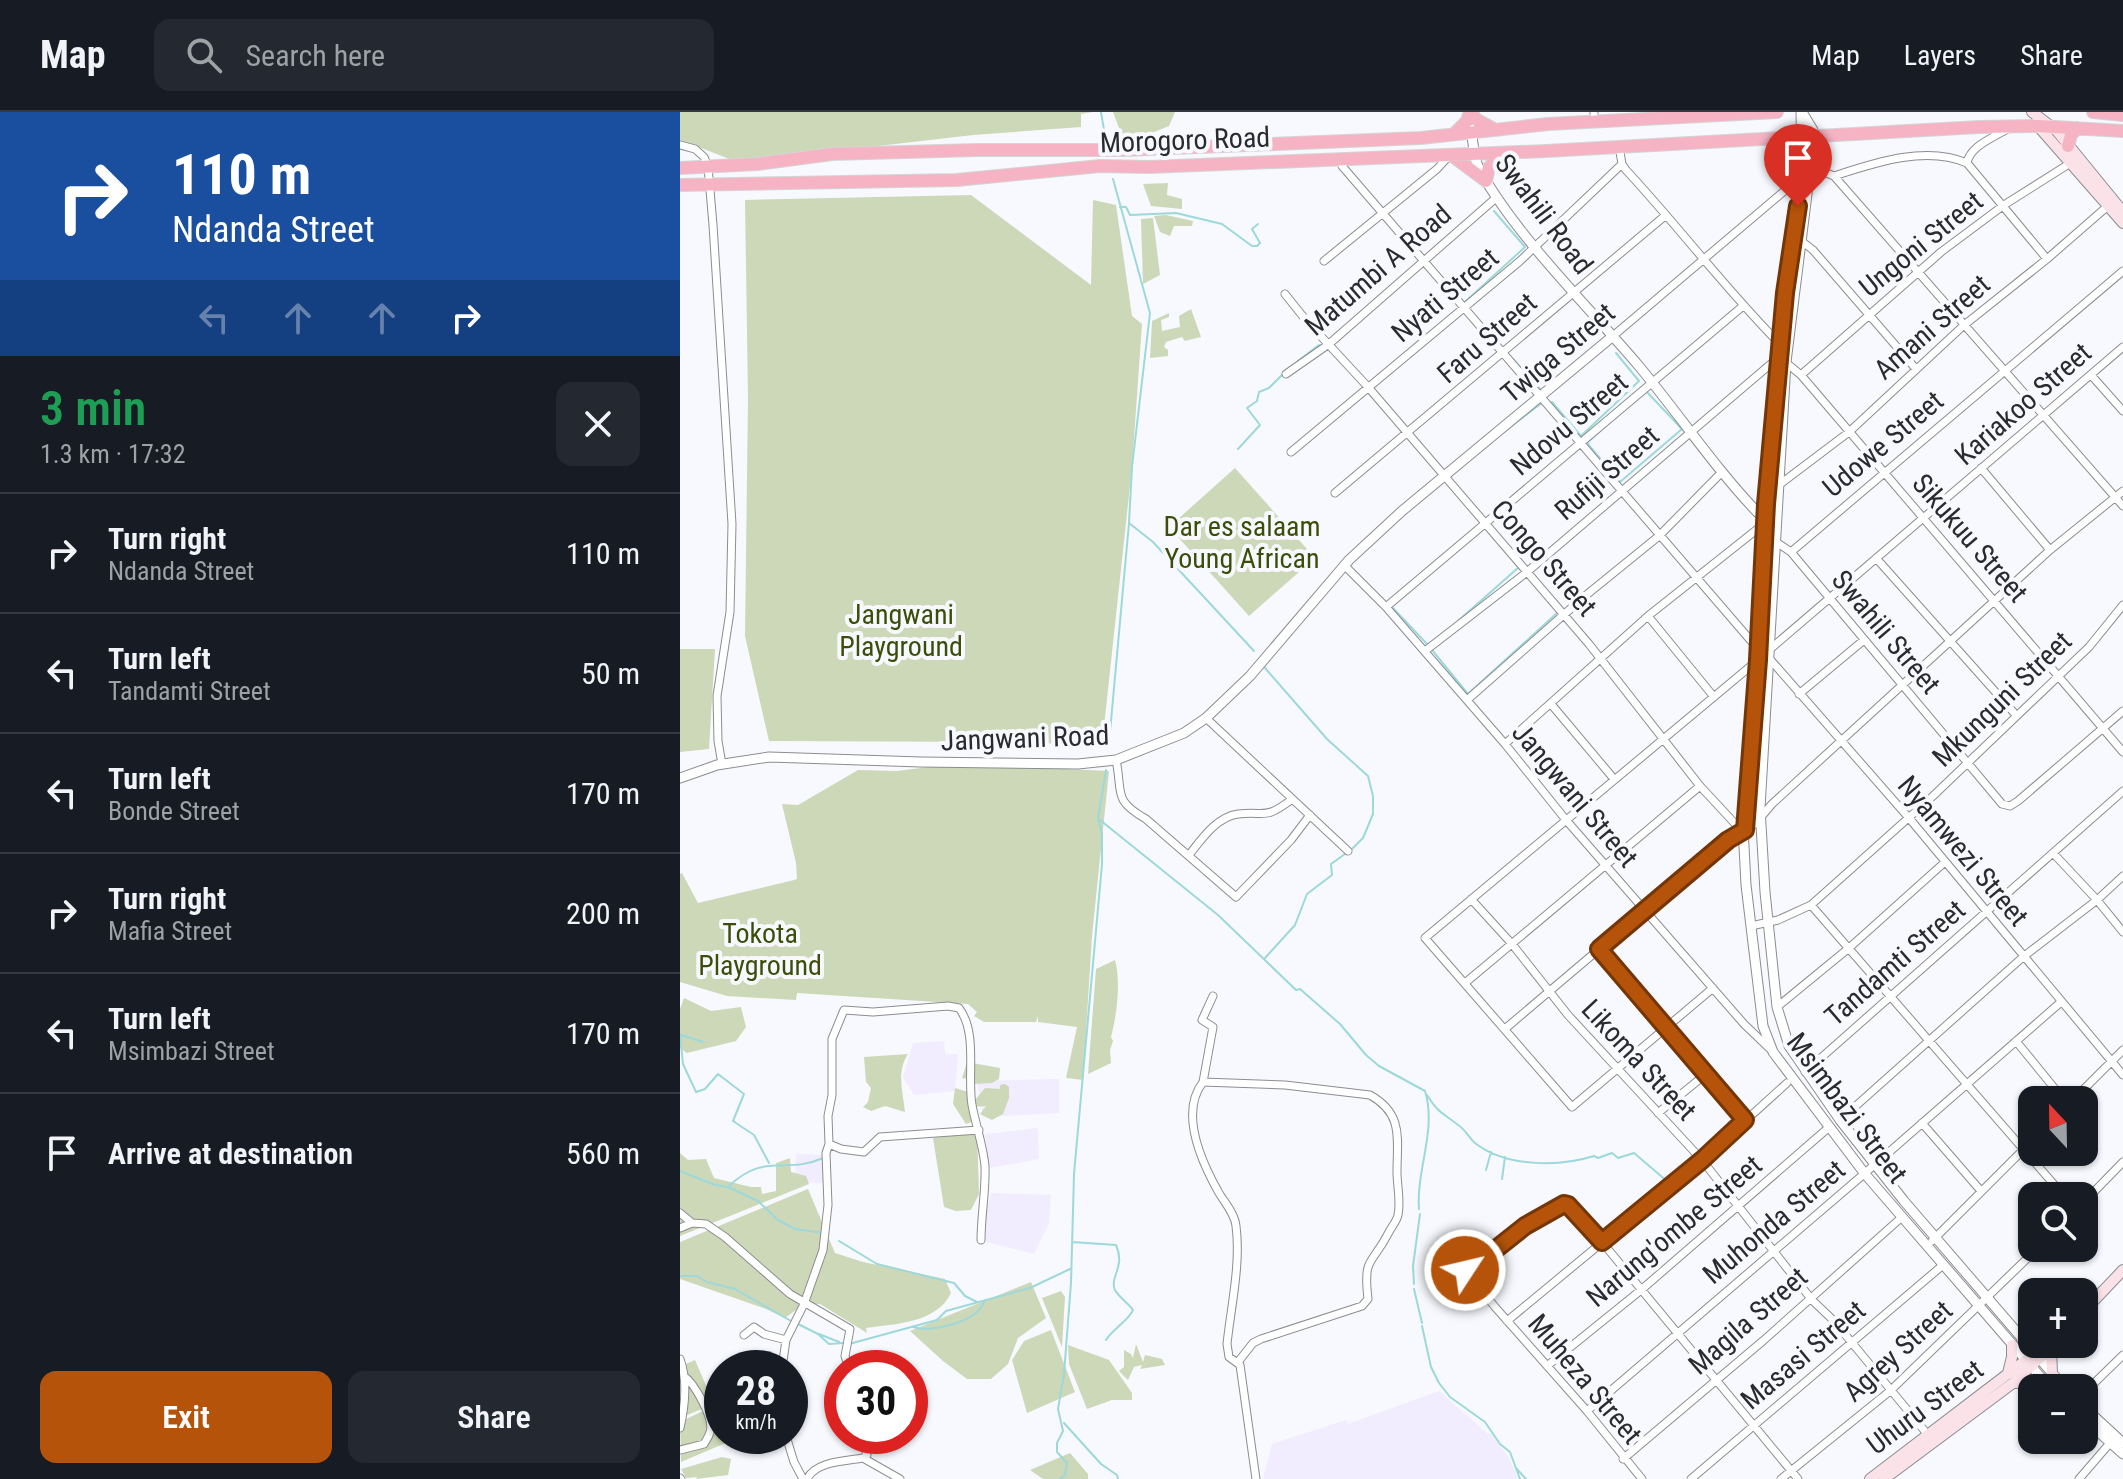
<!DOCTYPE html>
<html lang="en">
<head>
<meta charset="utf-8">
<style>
  :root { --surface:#171b24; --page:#242831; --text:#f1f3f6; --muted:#9ea1a6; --line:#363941; --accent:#b45309 }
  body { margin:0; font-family:"Roboto Condensed",sans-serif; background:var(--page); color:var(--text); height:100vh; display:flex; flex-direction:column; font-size:30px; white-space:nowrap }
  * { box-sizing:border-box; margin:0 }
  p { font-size:26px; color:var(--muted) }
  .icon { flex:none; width:44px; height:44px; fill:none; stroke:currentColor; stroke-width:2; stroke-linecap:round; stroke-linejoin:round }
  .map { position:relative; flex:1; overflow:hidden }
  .details { display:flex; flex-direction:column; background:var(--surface); width:680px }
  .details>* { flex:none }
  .top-card { background:#1a4fa0; color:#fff; overflow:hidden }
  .needle { width:52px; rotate:338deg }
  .fabs { position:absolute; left:1338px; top:974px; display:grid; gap:16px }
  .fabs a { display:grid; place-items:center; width:80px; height:80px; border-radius:16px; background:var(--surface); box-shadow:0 2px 6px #0004; font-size:40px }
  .speed { position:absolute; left:24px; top:1238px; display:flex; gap:16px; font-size:40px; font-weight:700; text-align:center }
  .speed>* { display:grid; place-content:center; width:104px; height:104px; border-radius:50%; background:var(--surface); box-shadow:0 2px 6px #0004; line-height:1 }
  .speed small { font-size:20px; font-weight:400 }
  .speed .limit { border:12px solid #d22; background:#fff; color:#111 }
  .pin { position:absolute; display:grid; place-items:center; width:68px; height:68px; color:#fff; margin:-82px -34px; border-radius:50% 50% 50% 0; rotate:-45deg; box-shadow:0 0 8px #0007 }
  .pin .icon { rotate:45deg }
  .me { position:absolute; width:88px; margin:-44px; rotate:55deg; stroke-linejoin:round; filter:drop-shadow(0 0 6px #0008) }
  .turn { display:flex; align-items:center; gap:28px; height:168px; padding:0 40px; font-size:36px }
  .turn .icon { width:104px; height:104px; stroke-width:2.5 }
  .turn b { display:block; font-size:56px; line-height:68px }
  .lanes { display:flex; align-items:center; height:76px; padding:0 40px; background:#0003; justify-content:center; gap:40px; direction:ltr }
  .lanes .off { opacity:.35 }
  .round { display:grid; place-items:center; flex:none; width:84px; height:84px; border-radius:16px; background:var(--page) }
  .summary { display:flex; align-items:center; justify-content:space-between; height:136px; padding:0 40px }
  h1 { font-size:48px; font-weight:600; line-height:60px; color:#1e9e55 }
  .action { display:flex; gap:16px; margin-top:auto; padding:16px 40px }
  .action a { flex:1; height:92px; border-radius:16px; background:var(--accent); color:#fff; font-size:32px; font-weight:600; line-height:92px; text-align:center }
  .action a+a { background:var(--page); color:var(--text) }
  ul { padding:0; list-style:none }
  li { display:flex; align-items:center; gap:24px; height:120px; padding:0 40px; border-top:2px solid var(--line) }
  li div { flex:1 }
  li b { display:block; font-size:30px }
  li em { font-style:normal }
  header { display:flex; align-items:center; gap:48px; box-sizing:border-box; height:112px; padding:0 40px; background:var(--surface); border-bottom:2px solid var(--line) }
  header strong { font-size:38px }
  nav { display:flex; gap:44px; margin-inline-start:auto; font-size:28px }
  .search { width:560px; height:72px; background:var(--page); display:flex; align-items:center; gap:20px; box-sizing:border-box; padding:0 28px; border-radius:16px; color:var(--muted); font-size:30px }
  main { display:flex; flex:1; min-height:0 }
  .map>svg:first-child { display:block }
  .industrial { fill:#f1ecfe }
  .green { fill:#cdd8b8 }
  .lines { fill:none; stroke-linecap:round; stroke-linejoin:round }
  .stream { stroke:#9dd8da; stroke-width:2 }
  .minor-casing { stroke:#8b8d91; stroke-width:9 }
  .tertiary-casing { stroke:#8b8d91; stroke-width:11 }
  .secondary-casing { stroke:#8b8d91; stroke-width:12 }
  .trunk-casing { stroke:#d4d5d5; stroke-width:14 }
  .minor { stroke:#fff; stroke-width:7 }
  .tertiary { stroke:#fff; stroke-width:9 }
  .secondary { stroke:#fbe2e9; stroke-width:10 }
  .trunk { stroke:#f6b3c4; stroke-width:12 }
  .route-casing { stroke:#753606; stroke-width:20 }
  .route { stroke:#b45309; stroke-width:14 }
  .labels { text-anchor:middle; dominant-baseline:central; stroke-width:8; stroke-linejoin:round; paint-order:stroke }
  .street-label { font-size:28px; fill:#2a2b2d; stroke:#f7f9fe }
  .park-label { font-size:28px; fill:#3d4d09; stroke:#f7f9fe }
</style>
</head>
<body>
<header>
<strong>Map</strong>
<div class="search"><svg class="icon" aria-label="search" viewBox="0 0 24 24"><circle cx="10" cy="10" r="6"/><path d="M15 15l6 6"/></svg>Search here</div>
<nav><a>Map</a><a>Layers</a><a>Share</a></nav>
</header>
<main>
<section class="details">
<div class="top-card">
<div class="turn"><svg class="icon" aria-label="right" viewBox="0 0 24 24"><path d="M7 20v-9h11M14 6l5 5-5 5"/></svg><div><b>110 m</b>Ndanda Street</div></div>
<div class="lanes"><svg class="icon off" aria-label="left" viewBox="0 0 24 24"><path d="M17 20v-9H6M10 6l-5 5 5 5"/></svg><svg class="icon off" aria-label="ahead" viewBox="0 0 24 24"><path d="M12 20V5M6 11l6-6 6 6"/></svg><svg class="icon off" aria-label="ahead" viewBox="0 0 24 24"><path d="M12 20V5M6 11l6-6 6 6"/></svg><svg class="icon" aria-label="right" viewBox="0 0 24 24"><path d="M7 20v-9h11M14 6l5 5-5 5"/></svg></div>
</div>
<div class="summary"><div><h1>3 min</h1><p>1.3 km · 17:32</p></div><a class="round"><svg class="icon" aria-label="close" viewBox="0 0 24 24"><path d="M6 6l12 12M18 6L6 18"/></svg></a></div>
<ul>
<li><svg class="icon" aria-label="right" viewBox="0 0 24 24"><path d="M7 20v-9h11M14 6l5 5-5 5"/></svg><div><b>Turn right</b><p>Ndanda Street</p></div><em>110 m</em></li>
<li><svg class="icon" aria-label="left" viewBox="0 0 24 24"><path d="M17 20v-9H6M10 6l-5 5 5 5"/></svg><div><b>Turn left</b><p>Tandamti Street</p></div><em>50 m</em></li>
<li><svg class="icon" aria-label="left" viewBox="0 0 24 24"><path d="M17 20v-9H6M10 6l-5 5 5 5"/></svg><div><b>Turn left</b><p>Bonde Street</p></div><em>170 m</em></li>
<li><svg class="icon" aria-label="right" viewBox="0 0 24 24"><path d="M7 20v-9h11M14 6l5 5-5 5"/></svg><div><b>Turn right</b><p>Mafia Street</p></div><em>200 m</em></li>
<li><svg class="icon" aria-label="left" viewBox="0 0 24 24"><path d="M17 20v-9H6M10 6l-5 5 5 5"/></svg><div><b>Turn left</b><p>Msimbazi Street</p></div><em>170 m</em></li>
<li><svg class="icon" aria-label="arrive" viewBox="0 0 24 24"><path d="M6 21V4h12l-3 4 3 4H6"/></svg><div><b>Arrive at destination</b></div><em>560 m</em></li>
</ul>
<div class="action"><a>Exit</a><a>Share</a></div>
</section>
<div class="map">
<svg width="1443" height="1367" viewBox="0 0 1443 1367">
  <rect width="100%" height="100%" fill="#f7f9fe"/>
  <path class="industrial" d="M264 929 265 942H278L275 979 234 983 223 965 233 931Z
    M379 967V1001L303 1005 297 969Z
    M358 1016 359 1047 309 1056 305 1022Z
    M116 1042 143 1043V1071L115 1070Z
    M311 1081 371 1083 369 1111 354 1142 306 1130 305 1108Z
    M759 1279 808 1322 811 1321 830 1348 838 1367H583L592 1332 666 1308 668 1312Z"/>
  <path class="green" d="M0 0H413L401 2V15L293 23 146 40 65 53 16 34 0 38Z
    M433 0H495L489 14 467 23 442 24Z
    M488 71 487 83 502 87V97L471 94 463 72Z
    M291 83 411 173 413 88 436 93 452 204 462 212 452 355 422 633 314 630 89 629 65 524 68 286 65 88Z
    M486 103 513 109 512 114H494L490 124 480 120 474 104Z
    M473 106 480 163 463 172 461 107Z
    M511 197 521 225 505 229 502 225 486 230 484 235 488 238V244L470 246 472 209 489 201V205L481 208 482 219 500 215 499 204Z
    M555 356 635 446 569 504 489 415Z
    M0 537H35L29 637 0 640Z
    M272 652 429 659 412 824 403 968 386 966 397 915 358 910V904L356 910H304L294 904 297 900 288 892 117 881 116 888 47 884 0 870V762L2 761 18 791 114 768 117 767 116 751 102 692 118 693 178 658 217 659Z
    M435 848C441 870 437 902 431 925L433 929 430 938 431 951 408 962 416 857Z
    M4 886 31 899 61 895 66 915 56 929 7 941 0 936V897Z
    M228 942C216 960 223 979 225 1000L205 994 191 999 183 995 188 990 191 976 186 970 184 945Z
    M287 950 320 956 319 967 312 971 293 972 290 967 282 966Z
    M325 972 329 975V986L323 1002 312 1008 300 1002 306 994 290 995 297 1008 286 1012 273 992 275 976 288 980 287 985 295 988 305 976 320 977V973Z
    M297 1020 299 1082 291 1098 276 1099 264 1095 253 1026Z
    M0 1041 8 1048 26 1047 34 1066 71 1075H81L82 1082 96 1079V1051L110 1046 111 1060 126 1064 129 1072 0 1124Z
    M128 1077 155 1141 183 1150 265 1167 271 1181C257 1211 215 1212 186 1216L187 1221 140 1192H124L105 1206 86 1197 0 1167V1130Z
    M351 1170 366 1206 338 1226 328 1252 311 1267H287L263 1249 230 1219Z
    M381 1179 385 1185 382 1235 362 1186Z
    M371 1218 395 1280 347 1301 332 1248 344 1229Z
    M456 1232 463 1250 465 1243 482 1247 485 1253 460 1257 462 1253 454 1255 448 1268 439 1259 444 1255V1238L451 1242 453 1246Z
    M388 1233 429 1248 452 1281V1288H432L407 1297 389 1252Z
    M15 1248 34 1292 0 1306V1249L6 1252Z
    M33 1294 42 1316V1324H45L48 1330 1 1350 0 1310Z
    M390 1341 408 1362V1367H363L350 1358Z
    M42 1345 51 1347 48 1363 16 1367 17 1365 6 1366 1 1357Z"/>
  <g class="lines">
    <path class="stream" d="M421 0 425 24
      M440 95H446L450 103 496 101 542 112 572 134H577L580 131 572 117 578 112
      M786 189 845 135 814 99
      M726 240 742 226
      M833 247 860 277
      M618 249 639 233
      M965 278 1002 317 940 370 907 331Z
      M872 290 901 324 959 269 936 241
      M821 322 863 290
      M558 337 580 313 567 296 577 289 579 280 589 276 604 261
      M449 411 473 430 574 539
      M711 494 748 533
      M778 509 839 455
      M752 538 788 582 877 501
      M585 556 647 627 688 664 693 684V702L683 726 670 739
      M429 631 449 411 452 355 470 201 433 67
      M420 708 538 803 616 878 620 877 660 912 686 943 699 954 745 979C757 1018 736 1058 739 1097
      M585 846 615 813 627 782 652 763 651 752 665 742
      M0 922 3 952 16 980 25 977 38 962 64 982 53 1009 74 1023 89 1051
      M1 923 23 930
      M747 983C759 1002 762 1000 778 1013 785 1017 789 1026 795 1031 825 1055 879 1055 914 1044L918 1046 932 1041 938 1046 954 1041 988 1070 923 1124
      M806 1058 811 1040
      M0 1059 35 1073 48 1075C85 1039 106 1063 143 1046
      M822 1067 825 1045
      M48 1075 78 1089 98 1108 115 1117 143 1121
      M159 1129 197 1152 274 1171 285 1184 297 1190
      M392 1130 436 1133C446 1155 429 1165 435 1178 438 1184 448 1191 453 1198 450 1207 432 1218 426 1228
      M0 1164H17L27 1170 55 1177 111 1209
      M734 1172 733 1154 740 1102
      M734 1177 742 1211
      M118 1212 138 1222 149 1232 163 1231
      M742 1214 751 1255 759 1271 770 1285 805 1310 820 1332 830 1340 840 1367
      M233 1215C251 1221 297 1210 304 1190
      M139 1222 159 1230
      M169 1232 257 1208 266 1199 350 1176 390 1157
      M384 1311 421 1352 437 1363 438 1367
      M836 1356 846 1367
      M380 1367 385 1363 387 1351 377 1340V1331L383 1319 378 1297 384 1262 391 1171 394 1062 422 752V721L418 707 426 658"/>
    <g class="minor-casing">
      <path id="minor" d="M914 2V0
        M0 33 15 37 24 45 28 55 33 113 52 412 50 500 37 584 38 629 42 652
        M939 34 942 52 946 58C998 114 1044 175 1097 229L1104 232
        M1287 51C1290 34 1313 26 1327 17
        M662 54 1078 537
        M1129 54 1154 64 1443 394
        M1154 64C1194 51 1246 33 1287 51L1367 147
        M1120 128 1133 138 1236 257
        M644 149 757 57 769 44
        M605 182 625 207 688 275 909 532 1020 674 1060 717 1063 715
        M933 224 1122 64
        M606 262 649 232 817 85
        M1121 263 1261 140 1324 93 1392 50
        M1411 263 1443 299
        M611 340 840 149 942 52
        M1301 356 1370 438
        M1099 373 1169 320 1283 214 1367 147 1429 93
        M655 381 986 103
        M1084 430H1096L1111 440 1322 692 1330 694 1338 689 1443 599
        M1111 440 1443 159
        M1196 446 1336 603
        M664 453 706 495 825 632 886 708 1064 912 1089 936
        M706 495 1063 194
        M968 504 1034 585
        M1089 538 1443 235
        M745 539 847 460 1099 245 1121 263 1443 640
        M1088 545 1229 706 1443 963
        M1119 582 1184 528
        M787 588 905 484 979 424 1041 361
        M871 592 934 667
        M526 606 668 739
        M825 632 968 504 1085 411H1096
        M436 648C443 680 432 688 466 707L556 785 611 728 630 703
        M1373 741 1417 788 1443 820
        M509 743C521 728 536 705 558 702 587 699 584 708 611 688
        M791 787 832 832 888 903 1022 1048 1132 1188 1154 1209 1248 1323
        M1131 793 1384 1084
        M1071 814 1098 808 1131 793 1253 684 1409 535 1443 493
        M919 837 1065 1008
        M785 871 1020 674
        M1033 876 892 995 745 826 1078 548
        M1097 895 1169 836 1265 750
        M826 916 1048 728 1075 712 1092 692 1370 438 1443 379
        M1336 929 1384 988
        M1125 960 1443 679
        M523 970 533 915 522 908 533 884
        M1393 988 1443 938
        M978 1001 1026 962
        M1160 1008 1343 845 1417 788 1443 764
        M1242 1011 1301 1079
        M149 1032 161 1037 184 1040 200 1025 299 1018
        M1404 1090 1443 1050
        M0 1101 12 1111 26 1112 45 1125 110 1182 170 1217 165 1244 169 1256
        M0 1116 12 1111
        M1252 1129 1352 1029
        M827 1209 1022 1048 1107 971
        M64 1223 74 1215 84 1222 106 1228
        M0 1247C8 1269 5 1294 0 1316
        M558 1250 573 1231 581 1227 682 1194 688 1187C683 1143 692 1154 709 1120 712 1114 717 1109 718 1103 721 1089 717 1074 717 1060 717 1027 724 1002 690 983L605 973 523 970C499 1001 522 1051 539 1081 545 1091 555 1102 556 1114 561 1152 551 1194 547 1232L549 1245 560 1253 576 1367
        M867 1254 961 1178 1147 1017
        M102 1256 106 1228 124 1192 143 1138 148 1093 146 1041 149 1032 148 1004 152 983V927L164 898 193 900 268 894 279 896C298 921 287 963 292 993 296 1014 303 1033 305 1054 306 1078 301 1104 301 1128
        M1404 1281 1443 1243
        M907 1299 1184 1062 1381 890
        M106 1324 114 1350 123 1367
        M181 1324 187 1343 183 1346
        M0 1338 24 1332C26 1328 29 1325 30 1320 35 1307 14 1271 4 1264
        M943 1347 1084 1228 1222 1105
        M0 1366 1 1367
        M127 1367C136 1349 166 1349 183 1346L220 1367
        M962 1367 907 1299 815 1195 785 1158 792 1156 845 1114 884 1092 888 1093 922 1130 1118 1367
        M1011 1367 1263 1153
        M1101 1367 1210 1279 1358 1136
        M1399 1367 1430 1331"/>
    </g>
    <g class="tertiary-casing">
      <path id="tertiary" d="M1121 0 1122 64 1100 231 1086 392 1078 548 1063 715 1066 773 1083 914 1093 940 1185 1062 1370 1276
        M1122 0 1133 18V34L1106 250 1080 696 1085 780 1097 895 1109 934 1160 1008 1224 1089 1385 1276
        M791 17 795 46 799 57C838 126 906 192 958 253 999 302 1034 355 1078 401L1086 392
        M0 666 37 653 89 645 241 650 398 652 436 648 504 621 526 606 570 564 669 448 722 399 933 224
        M1404 1295 1443 1331
        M1404 1307 1443 1342"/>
    </g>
    <g class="secondary-casing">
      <path id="secondary" d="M1352 0 1377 19 1443 100
        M1358 14 1443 111
        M1404 1199 1443 1158
        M1342 1227 1352 1229
        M1371 1237 1372 1261
        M1328 1261 1332 1245V1233
        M1334 1271 1364 1270
        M1190 1367 1367 1232
        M1204 1367 1333 1271 1375 1232"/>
    </g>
    <g class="trunk-casing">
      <path id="trunk" d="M1413 0 1443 3
        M774 22 787 9 790 0 797 8 812 16
        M1388 34 1391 23 1397 16
        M771 43 806 69 809 55 827 43
        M0 56 77 52 152 42 297 38H445L741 26 868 12 1097 0
        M0 73 277 68 420 54 469 55 866 39 1299 15 1358 14 1443 19"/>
    </g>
    <use href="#minor" class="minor"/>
    <use href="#tertiary" class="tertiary"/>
    <use href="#secondary" class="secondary"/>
    <use href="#trunk" class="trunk"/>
  </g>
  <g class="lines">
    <g class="route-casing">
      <path id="route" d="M785 1158 792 1156 845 1114 884 1092 888 1093 922 1130 1022 1048 1065 1008 919 837 1048 728 1065 718 1078 548 1086 392 1105 181 1118 94"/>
    </g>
    <use href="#route" class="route"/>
  </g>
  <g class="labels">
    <g class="street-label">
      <text transform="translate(505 28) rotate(-2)">Morogoro Road</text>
      <text transform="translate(864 102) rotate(53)">Swahili Road</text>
      <text transform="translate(1241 132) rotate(-39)">Ungoni Street</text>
      <text transform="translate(698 158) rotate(-41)">Matumbi A Road</text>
      <text transform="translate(765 183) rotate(-40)">Nyati Street</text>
      <text transform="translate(1252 215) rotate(-41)">Amani Street</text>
      <text transform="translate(807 226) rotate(-41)">Faru Street</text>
      <text transform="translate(878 241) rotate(-40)">Twiga Street</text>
      <text transform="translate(1343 292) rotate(-41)">Kariakoo Street</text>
      <text transform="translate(889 312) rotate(-40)">Ndovu Street</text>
      <text transform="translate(1203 332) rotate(-40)">Udowe Street</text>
      <text transform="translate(927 361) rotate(-41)">Rufiji Street</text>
      <text transform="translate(1290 426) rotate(49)">Sikukuu Street</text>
      <text transform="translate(864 446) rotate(49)">Congo Street</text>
      <text transform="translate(1206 520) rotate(50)">Swahili Street</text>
      <text transform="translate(1322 587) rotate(-44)">Mkunguni Street</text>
      <text transform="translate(345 626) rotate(-2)">Jangwani Road</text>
      <text transform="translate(895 683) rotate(50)">Jangwani Street</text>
      <text transform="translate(1283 739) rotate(50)">Nyamwezi Street</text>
      <text transform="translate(1215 851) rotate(-41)">Tandamti Street</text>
      <text transform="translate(959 948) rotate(47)">Likoma Street</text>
      <text transform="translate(1167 996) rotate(53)">Msimbazi Street</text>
      <text transform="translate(1094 1110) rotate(-40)">Muhonda Street</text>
      <text transform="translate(994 1119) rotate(-40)">Narung'ombe Street</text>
      <text transform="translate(1068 1209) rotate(-41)">Magila Street</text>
      <text transform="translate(1218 1239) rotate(-42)">Agrey Street</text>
      <text transform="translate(1123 1243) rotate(-40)">Masasi Street</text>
      <text transform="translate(905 1267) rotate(50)">Muheza Street</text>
      <text transform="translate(1245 1295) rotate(-37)">Uhuru Street</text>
    </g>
    <g class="park-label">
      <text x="562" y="414">Dar es salaam<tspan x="562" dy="32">Young African</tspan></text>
      <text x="221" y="502">Jangwani<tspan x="221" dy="32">Playground</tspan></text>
      <text x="80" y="821">Tokota<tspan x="80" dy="32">Playground</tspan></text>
    </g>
  </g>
</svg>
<div class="fabs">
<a><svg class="needle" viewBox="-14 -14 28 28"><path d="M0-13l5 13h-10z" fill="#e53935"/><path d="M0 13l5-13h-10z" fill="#9ea1a6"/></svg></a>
<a><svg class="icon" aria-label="search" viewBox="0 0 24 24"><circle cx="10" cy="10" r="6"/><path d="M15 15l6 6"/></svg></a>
<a>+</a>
<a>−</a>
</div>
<div class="speed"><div>28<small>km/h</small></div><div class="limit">30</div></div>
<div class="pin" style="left:1118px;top:94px;background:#d93025"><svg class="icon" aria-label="arrive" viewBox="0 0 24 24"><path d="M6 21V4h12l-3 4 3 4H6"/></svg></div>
<svg class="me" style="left:785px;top:1158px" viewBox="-20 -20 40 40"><circle r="17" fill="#b45309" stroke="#fff" stroke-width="3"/><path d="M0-11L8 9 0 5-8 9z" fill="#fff"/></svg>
</div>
</main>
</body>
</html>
